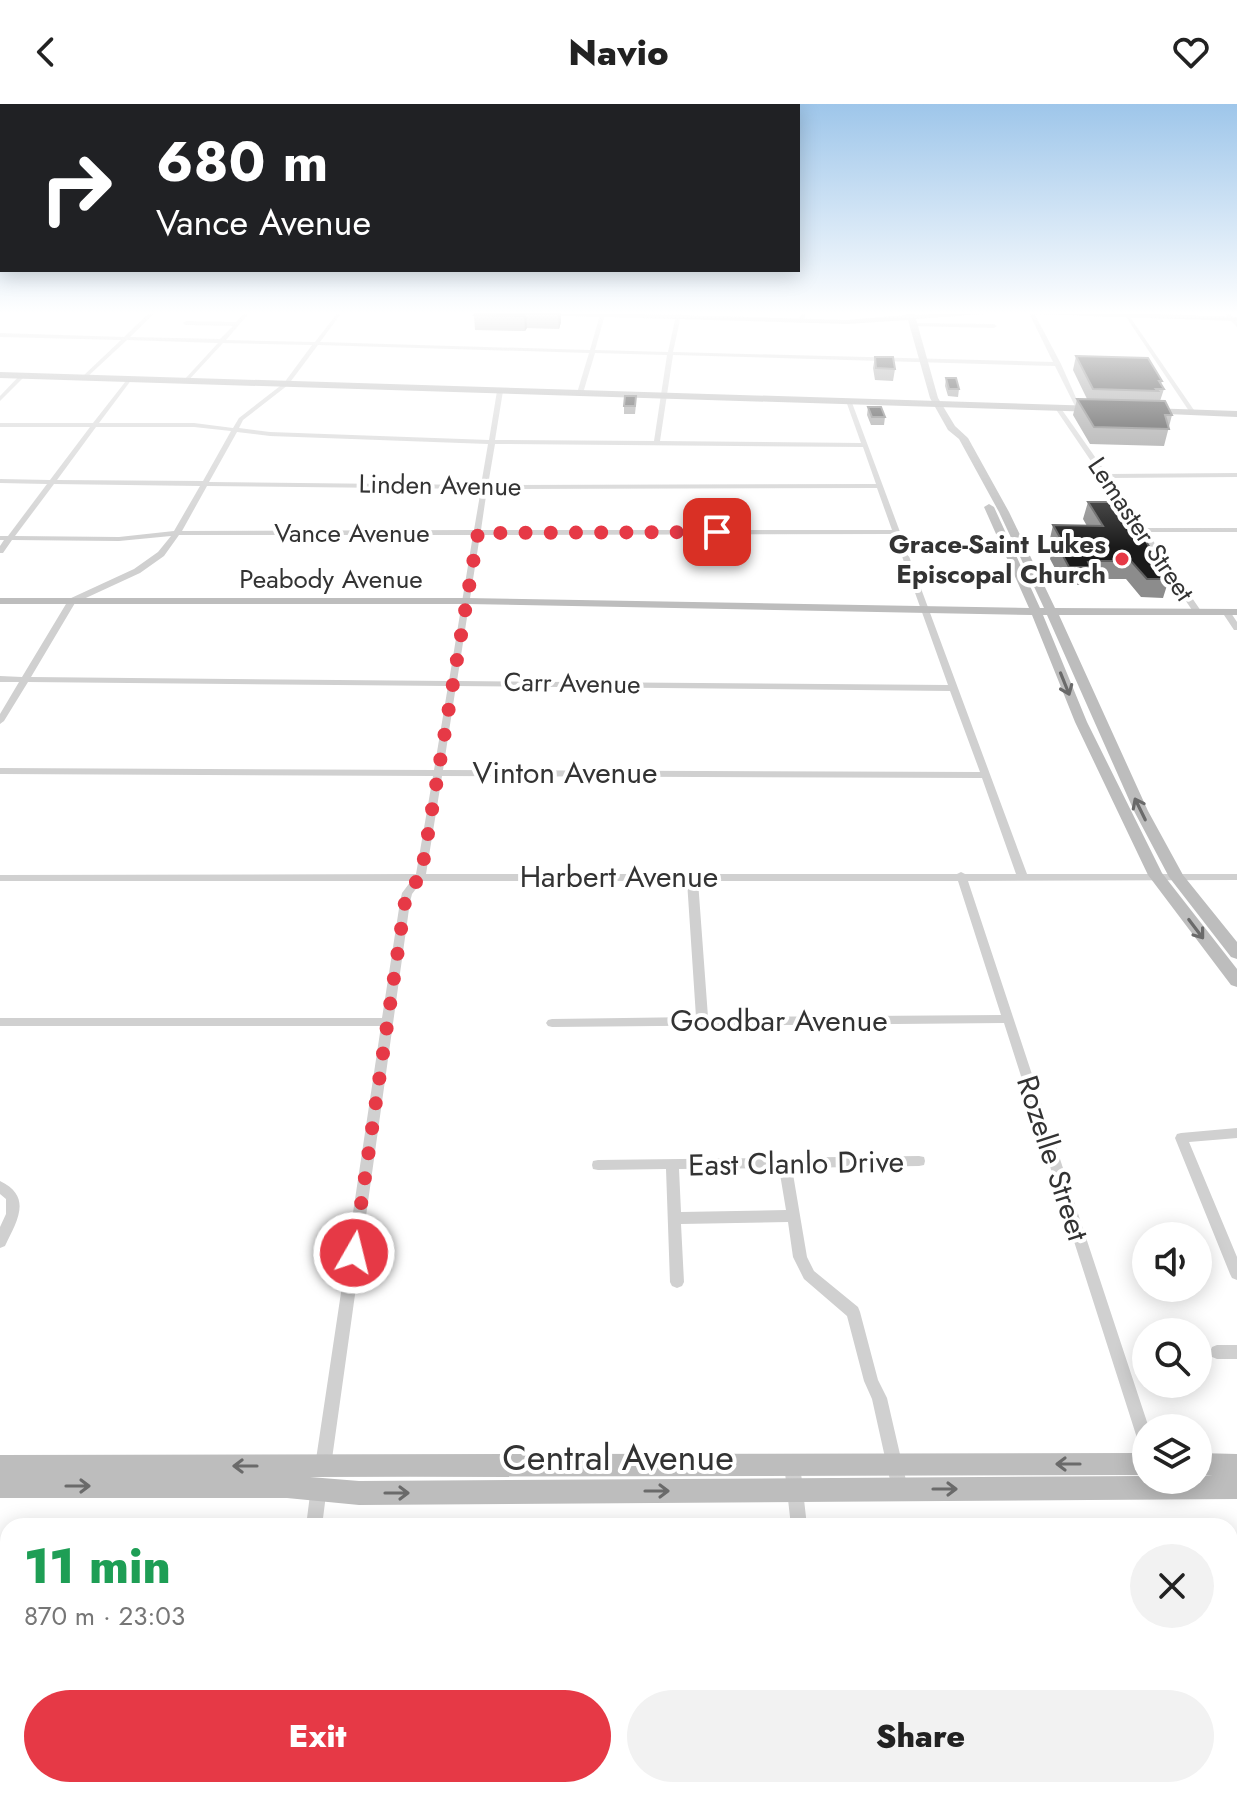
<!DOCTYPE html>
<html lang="en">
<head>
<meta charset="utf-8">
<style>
  :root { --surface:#fff; --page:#f2f2f2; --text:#222; --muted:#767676; --accent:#e63946 }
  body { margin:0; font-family:Jost,sans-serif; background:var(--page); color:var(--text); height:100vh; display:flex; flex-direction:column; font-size:30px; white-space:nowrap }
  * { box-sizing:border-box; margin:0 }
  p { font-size:26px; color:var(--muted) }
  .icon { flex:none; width:44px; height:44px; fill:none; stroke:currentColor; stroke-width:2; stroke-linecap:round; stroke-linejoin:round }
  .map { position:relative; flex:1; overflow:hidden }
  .panel { position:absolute; left:0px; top:1414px; width:1238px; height:280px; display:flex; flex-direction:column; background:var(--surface); border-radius:24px 24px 0 0; box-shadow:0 4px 20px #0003 }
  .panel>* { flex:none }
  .banner { position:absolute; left:0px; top:0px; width:800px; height:168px; box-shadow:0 4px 20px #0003; background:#202124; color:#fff; overflow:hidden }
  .tools { position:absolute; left:1132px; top:1118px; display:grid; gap:16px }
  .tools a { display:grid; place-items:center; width:80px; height:80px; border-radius:50%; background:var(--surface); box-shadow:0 4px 20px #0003; font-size:40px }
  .pin { position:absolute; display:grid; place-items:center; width:68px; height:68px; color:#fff; margin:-34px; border-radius:16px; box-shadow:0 4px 12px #0006 }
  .me { position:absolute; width:88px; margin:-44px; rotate:8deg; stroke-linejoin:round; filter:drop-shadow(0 0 6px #0008) }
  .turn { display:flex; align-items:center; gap:28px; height:168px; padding:0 24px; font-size:36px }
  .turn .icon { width:104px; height:104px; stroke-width:2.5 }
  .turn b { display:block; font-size:56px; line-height:68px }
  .round { display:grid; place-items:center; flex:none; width:84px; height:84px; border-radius:42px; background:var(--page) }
  .summary { display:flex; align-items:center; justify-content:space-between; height:136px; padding:0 24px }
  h1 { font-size:48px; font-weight:800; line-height:60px; color:#1e9e55 }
  .cta { display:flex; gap:16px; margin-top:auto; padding:16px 24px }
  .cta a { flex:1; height:92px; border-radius:48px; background:var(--accent); color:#fff; font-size:32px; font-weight:800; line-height:92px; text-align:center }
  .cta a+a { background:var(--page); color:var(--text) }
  header { display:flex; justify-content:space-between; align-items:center; height:104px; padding:0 24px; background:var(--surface); font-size:36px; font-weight:800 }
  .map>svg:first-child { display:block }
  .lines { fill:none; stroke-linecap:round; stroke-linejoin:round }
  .street { fill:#d0d0d0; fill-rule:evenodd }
  .secondary { fill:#bdbdbd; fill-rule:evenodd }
  .primary { fill:#ababab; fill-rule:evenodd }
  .wall { fill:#8c8c8c }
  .shaded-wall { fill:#5f5f5f }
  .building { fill:#1a1a1a; stroke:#5f5f5f; stroke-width:2 }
  .oneway { stroke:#6a6a6a }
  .route { stroke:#e63946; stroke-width:14; stroke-dasharray:0 25.2 }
  .poi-dot { fill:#e63946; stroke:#fff; stroke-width:3 }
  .labels { text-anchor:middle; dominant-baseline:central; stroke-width:8; stroke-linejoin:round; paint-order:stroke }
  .far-street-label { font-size:26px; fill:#333; stroke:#fff }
  .far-poi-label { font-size:26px; font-weight:bold; fill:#333; stroke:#fff; text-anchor:end }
  .street-label { font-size:30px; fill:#333; stroke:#fff }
  .near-street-label { font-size:36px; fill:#333; stroke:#fff }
</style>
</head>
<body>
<header><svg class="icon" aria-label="back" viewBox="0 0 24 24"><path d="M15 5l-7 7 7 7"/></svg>Navio<svg class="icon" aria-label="heart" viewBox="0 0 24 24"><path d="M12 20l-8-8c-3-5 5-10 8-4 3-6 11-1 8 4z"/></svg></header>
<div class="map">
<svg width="1237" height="1694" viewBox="0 0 1237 1694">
  <rect width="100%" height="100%" fill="#fff"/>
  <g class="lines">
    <path class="street" d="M151 207H157L130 233 220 235 233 222 186 221 183 219 186 217 236 218 246 207H251L226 236 315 238 339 207H343L320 238 590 246 601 207H606L595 246 668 248 677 207H682L673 248 1053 258 1028 207H1033L1061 260 1081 305 1076 304 1055 262 673 251 660 337 861 339 846 297 851 296 1027 770H1237V776L968 777 1149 1324H1146V1345L1141 1342 1138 1337 1004 919 552 923 548 922 546 919 548 916 552 915 696 913 687 777H422L412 790 410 798 331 1362 329 1367 323 1370 317 1367 315 1362 381 922H0V914H382L400 798 402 789 411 777H0V771L416 770 433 672 0 670V664L434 666 448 582 28 578 4 617 0 620V610L19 578H0V572L22 573 69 495 134 465 158 448 171 432 119 437 12 436 3 449H0V442L4 436H0V432H8L47 380 0 379V375L50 376 90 323H0V319H93L129 273 132 275 99 319H194L233 324 239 314 284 279 312 241 223 239 186 279 184 278V276L218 239 127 236 85 275 83 274V272L121 236 0 233V229L124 233ZM318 241 589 249 577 289 580 291 583 289 595 249 667 251 654 337 495 336 503 287 500 285 497 287 489 336 270 328 239 324 243 316 288 281ZM96 323H194L231 327 203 377 57 376ZM237 328 270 332 488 340 481 381 209 378ZM495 340 863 343 876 380 488 381ZM54 380 200 382 174 427 119 433 15 432ZM207 382 481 385 474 426 182 427ZM877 384 892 426H481L487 385ZM894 430 948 581 457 577 480 431ZM179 431H473L449 577 31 573 75 499 140 469 164 452ZM456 582 950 587 980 668 443 666ZM442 672 982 674 1016 770H965L961 768 957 770H696L692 769 688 770H426ZM698 777H958L1001 911 708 913Z
      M802 207H807L804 217 801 219 798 217Z
      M1222 207H1228L1237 218V223Z
      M1124 210H1128L1196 309 1195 310H1191Z
      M914 219 994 220 997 222 994 224 912 222Z
      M21 270 26 271 0 297V292Z
      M1056 303H1060L1107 370 1237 369V373L1109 374 1144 424H1237V428H1147L1201 507 1200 509H1194L1055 304Z
      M1223 506H1229L1237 518V526H1234L1222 508Z
      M1237 1024V1034L1189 1038 1237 1153V1176L1232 1174 1230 1170 1175 1034 1177 1030 1181 1029Z
      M919 1052 924 1053 925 1057 924 1061 919 1062 792 1064 807 1153 814 1167 858 1203 860 1208 878 1276 887 1294 908 1385 906 1391 900 1393 894 1391 892 1385 872 1295 864 1277 847 1212 804 1175 793 1153 788 1118 681 1120 684 1178 682 1182 677 1184 672 1182 670 1178 666 1065 598 1066 593 1065 592 1061 593 1057 598 1056ZM779 1064 786 1106 681 1108 679 1065Z
      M0 1077C33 1093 17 1117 5 1142L0 1144V1123L6 1110V1095L0 1090Z
      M1217 1241H1237V1255H1217L1212 1253 1210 1248 1212 1243Z
      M792 1352 798 1355 800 1360 807 1422H791L784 1360 786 1355Z
      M319 1375 325 1377 327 1383 322 1422H306L311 1383 313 1377Z
      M268 1686H286L285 1694H267Z
      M466 1686H484V1694H466Z
      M815 1686H833L834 1694H816Z"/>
    <path class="secondary" d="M444 207H499L500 208 496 210 448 209Z
      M539 207 847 216 907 211 906 207H914L915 211C1022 203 1129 209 1237 213V217L998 209 916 215 938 294 955 322 968 334 1009 408 1055 504 1237 505V511H1059L1148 707 1183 771 1237 838V855L1231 853 1169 773 1134 707 1047 511H1043L1087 618 1162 769 1237 865V883L1231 881 1148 771 1075 618 1032 511 467 500H0V494H467L1029 504 984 403 989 400 994 403 1040 504H1044L999 408 959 335 948 326 930 294 908 216 847 220 536 211Z
      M1146 1349V1371L310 1373 359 1377 1146 1372V1376H1198V1372H1213L1198 1371V1349L1237 1350V1395L359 1401 287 1394H0V1351Z"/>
    <path class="primary" d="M0 268 1098 302 1103 305 1098 308 0 274Z
      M1148 304 1237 307V313L1144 309 1143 307Z"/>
  </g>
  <path class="wall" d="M476 207H561V218L559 225 527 224 525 227 475 226 474 211Z
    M1076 252 1162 277 1161 280 1164 285 1160 297 1172 311 1164 342 1090 340 1073 311 1077 295H1087L1073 266Z
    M875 253 895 265 893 277 875 276 873 264Z
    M946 274 959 285 958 293 948 292 945 282Z
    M636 300 635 310H624V302Z
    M868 303 885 313 884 321H871L867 311Z
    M1088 398 1169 475 1163 494 1141 493 1126 475H1088L1087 476 1085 481H1064L1050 455 1052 446 1049 439 1053 421 1087 422 1083 415Z"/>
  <path class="shaded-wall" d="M559 207H561V218L559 225 558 210Z
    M526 210 527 224 525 227 524 212Z
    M1093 457 1088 475 1087 476 1090 463 1088 458Z"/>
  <path class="building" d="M476 207H559L558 210H526L524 212 474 211Z
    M1076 252 1148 254 1162 277H1159L1164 285H1156L1158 287 1093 285Z
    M875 253H893L895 265 876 264Z
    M946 274H956L959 285H949Z
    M625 292H636L635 302H624Z
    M1077 295 1165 297 1172 311H1165L1169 325 1094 323Z
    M868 303H881L885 313H872Z
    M1088 398H1115L1144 434 1169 475H1147L1131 457H1093L1088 458 1090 463H1069L1055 437H1062L1053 421 1103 422Z"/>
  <defs><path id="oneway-shaft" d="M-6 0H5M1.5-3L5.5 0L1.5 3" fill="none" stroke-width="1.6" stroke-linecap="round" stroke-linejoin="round" transform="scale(2)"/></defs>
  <g class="oneway">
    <use href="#oneway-shaft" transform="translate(1065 580) rotate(68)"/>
    <use href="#oneway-shaft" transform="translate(1140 705) rotate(-116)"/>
    <use href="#oneway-shaft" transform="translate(1196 825) rotate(53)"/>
    <use href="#oneway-shaft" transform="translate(1068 1360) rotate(180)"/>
    <use href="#oneway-shaft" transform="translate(245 1362) rotate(-180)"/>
    <use href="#oneway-shaft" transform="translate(78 1382)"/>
    <use href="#oneway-shaft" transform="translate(945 1385)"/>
    <use href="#oneway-shaft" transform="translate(657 1387)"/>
    <use href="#oneway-shaft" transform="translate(397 1389)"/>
  </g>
  <linearGradient id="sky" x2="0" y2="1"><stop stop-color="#9ec6ea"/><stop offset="0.47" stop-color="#fff"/><stop offset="1" stop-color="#fff" stop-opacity="0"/></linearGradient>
  <rect width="1237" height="444" fill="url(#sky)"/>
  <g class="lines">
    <path class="route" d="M354 1149 405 798 407 789 421 772 478 429 717 428"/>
  </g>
  <circle class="poi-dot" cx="1122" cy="455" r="8"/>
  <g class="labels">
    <g class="far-street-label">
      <text transform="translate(440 381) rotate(1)">Linden Avenue</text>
      <text transform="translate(1141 425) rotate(56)">Lemaster Street</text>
      <text x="352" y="429">Vance Avenue</text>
      <text x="331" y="475">Peabody Avenue</text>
      <text transform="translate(572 579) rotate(1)">Carr Avenue</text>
    </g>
    <g class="far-poi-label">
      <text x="1106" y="440">Grace-Saint Lukes<tspan x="1106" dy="30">Episcopal Church</tspan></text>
    </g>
    <g class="street-label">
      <text x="565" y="668">Vinton Avenue</text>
      <text x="619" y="772">Harbert Avenue</text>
      <text x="779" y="916">Goodbar Avenue</text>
      <text transform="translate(1053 1054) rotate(72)">Rozelle Street</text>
      <text transform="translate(796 1059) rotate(-1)">East Clanlo Drive</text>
    </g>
    <g class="near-street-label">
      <text x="618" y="1353">Central Avenue</text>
    </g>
  </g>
</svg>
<div class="tools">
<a><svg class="icon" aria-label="sound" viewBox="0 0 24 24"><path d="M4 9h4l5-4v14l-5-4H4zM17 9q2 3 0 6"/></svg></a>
<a><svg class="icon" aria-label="search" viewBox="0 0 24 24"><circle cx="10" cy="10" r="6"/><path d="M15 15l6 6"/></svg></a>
<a><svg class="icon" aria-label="layers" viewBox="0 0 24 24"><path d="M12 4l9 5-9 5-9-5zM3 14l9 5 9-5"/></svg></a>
</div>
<div class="pin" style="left:717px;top:428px;background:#d93025"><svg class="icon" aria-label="arrive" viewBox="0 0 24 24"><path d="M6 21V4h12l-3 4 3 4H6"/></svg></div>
<svg class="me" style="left:354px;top:1149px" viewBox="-20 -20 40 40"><circle r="17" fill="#e63946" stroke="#fff" stroke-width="3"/><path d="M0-11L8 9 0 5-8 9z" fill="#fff"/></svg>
<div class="banner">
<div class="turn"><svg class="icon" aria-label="right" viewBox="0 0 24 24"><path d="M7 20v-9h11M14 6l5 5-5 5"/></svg><div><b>680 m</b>Vance Avenue</div></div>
</div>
<section class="panel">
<div class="summary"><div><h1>11 min</h1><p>870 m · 23:03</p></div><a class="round"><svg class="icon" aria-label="close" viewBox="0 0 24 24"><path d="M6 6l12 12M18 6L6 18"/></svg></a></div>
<div class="cta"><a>Exit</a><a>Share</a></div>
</section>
</div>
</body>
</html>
